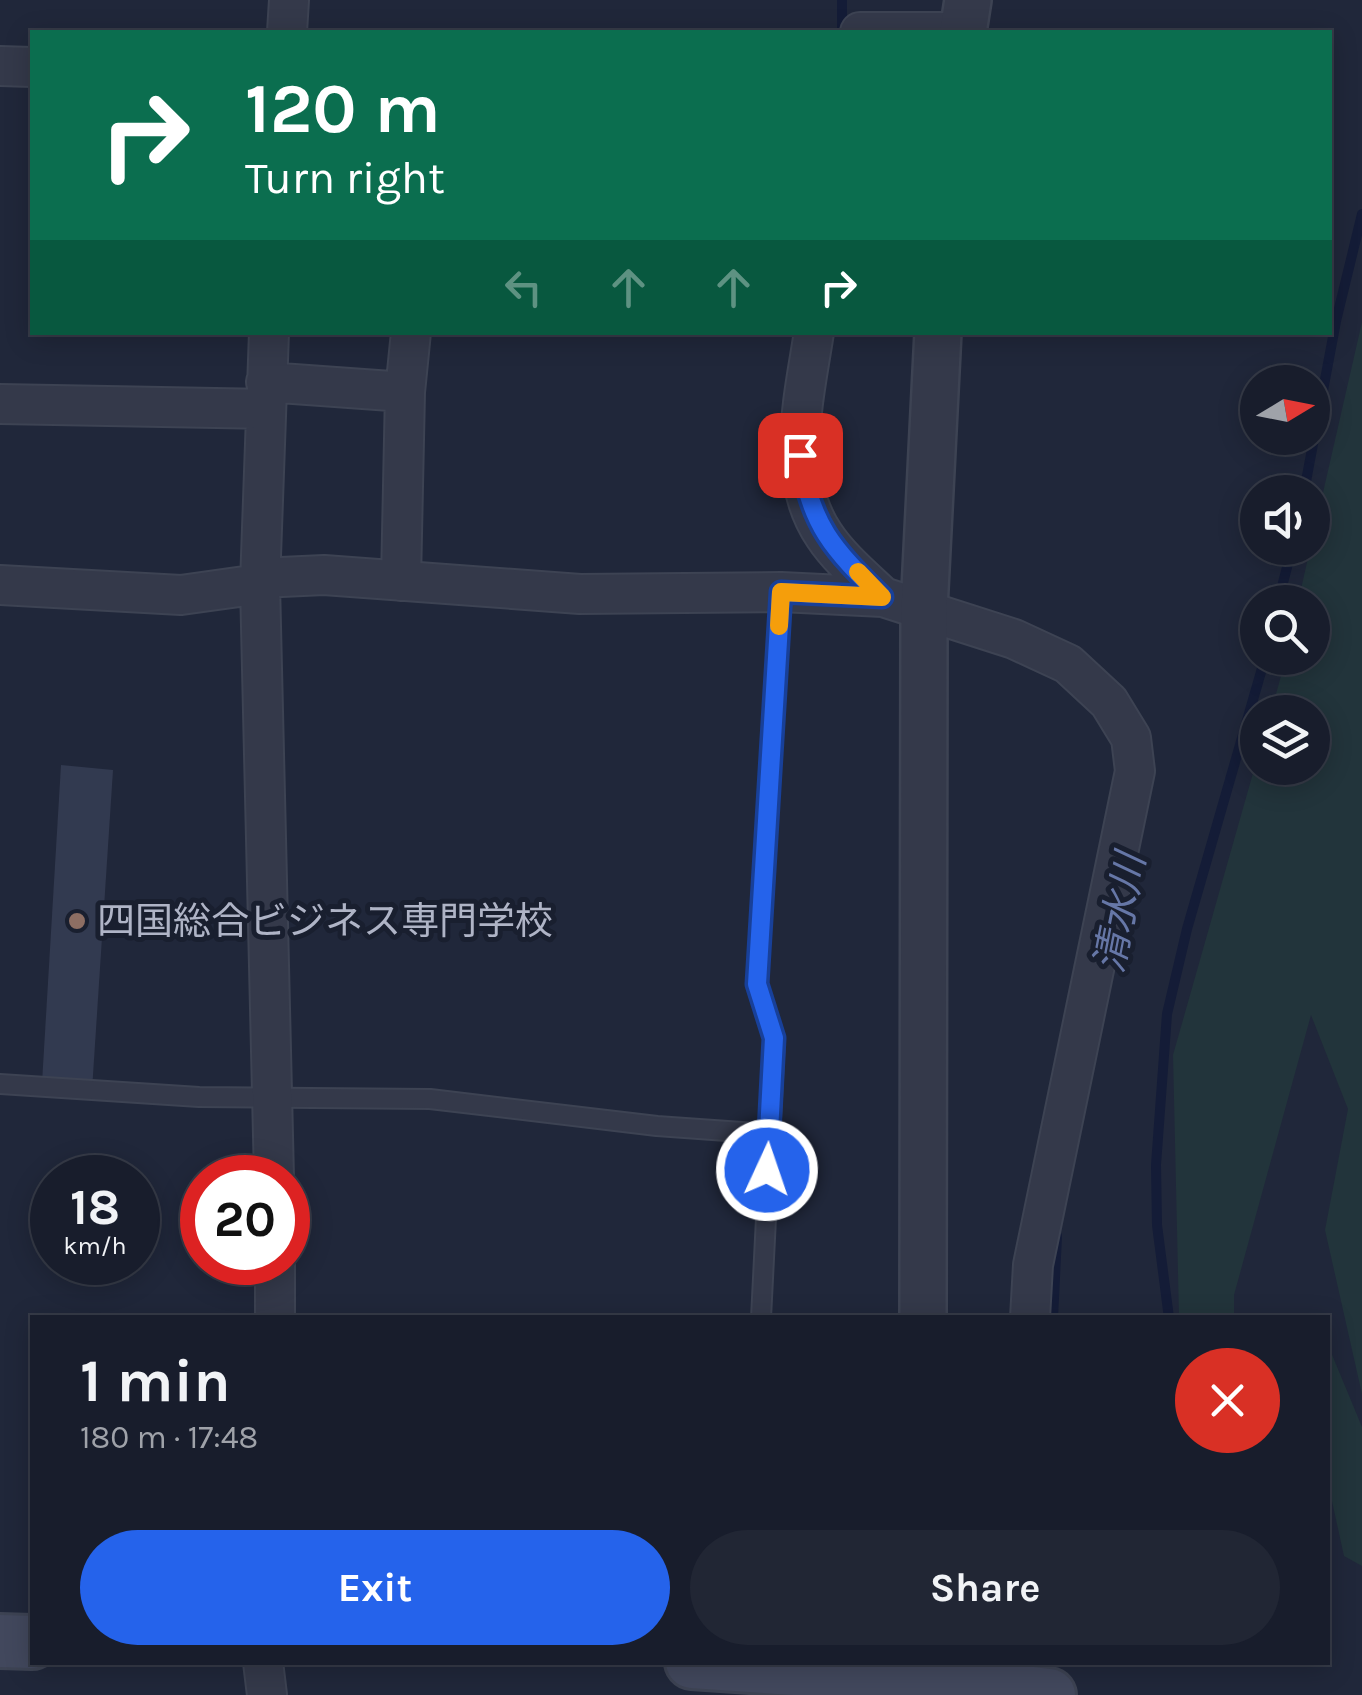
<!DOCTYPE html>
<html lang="en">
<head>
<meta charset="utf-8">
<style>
  :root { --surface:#181d2c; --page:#212634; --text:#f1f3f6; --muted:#9fa2a9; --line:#363b48; --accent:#2563eb }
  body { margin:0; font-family:Karla,"Noto Sans JP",sans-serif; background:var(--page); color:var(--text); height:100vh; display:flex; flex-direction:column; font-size:38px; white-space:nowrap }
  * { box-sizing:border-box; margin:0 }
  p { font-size:32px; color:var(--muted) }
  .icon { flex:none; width:55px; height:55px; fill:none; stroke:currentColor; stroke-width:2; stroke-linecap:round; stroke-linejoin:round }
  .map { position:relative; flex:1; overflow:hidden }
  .panel { position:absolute; left:30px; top:1315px; width:1300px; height:350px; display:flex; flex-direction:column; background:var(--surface); border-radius:0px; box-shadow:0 5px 25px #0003,0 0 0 2px var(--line) }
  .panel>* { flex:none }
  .banner { position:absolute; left:30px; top:30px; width:1302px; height:305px; border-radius:0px; box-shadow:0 5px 25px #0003,0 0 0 2px var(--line); background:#0b6e4f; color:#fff; overflow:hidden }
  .needle { width:65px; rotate:80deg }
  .tools { position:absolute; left:1240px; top:365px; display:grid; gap:20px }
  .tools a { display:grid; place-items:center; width:90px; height:90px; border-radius:50%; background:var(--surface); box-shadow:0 5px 25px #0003,0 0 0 2px var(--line); font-size:50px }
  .speed { position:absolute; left:30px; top:1155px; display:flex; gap:20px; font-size:50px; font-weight:700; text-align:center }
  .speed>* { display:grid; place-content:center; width:130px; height:130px; border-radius:50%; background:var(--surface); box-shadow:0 5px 25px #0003,0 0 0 2px var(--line); line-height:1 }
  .speed small { font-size:25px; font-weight:400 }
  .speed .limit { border:15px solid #d22; background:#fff; color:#111 }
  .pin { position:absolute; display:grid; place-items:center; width:85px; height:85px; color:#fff; margin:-42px; border-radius:20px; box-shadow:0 5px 15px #0006 }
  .me { position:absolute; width:110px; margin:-55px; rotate:3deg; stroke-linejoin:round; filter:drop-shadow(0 0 8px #0008) }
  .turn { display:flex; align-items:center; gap:35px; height:210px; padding:0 50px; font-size:45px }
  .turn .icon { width:130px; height:130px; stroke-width:2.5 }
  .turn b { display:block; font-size:70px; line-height:85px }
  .lanes { display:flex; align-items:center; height:95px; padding:0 50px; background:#0003; justify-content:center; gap:50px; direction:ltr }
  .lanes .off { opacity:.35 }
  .round { display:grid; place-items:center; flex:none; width:105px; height:105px; border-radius:52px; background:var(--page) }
  .summary { display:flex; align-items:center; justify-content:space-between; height:170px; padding:0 50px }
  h1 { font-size:60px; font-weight:700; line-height:75px }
  .primary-button { display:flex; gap:20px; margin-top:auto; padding:20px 50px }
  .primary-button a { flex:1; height:115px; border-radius:60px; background:var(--accent); color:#fff; font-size:40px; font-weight:700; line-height:115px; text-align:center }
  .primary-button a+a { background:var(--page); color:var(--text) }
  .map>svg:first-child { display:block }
  .green { fill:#22343b }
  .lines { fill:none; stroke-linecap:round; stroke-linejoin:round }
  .stream { stroke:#141c37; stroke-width:10 }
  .building { fill:#323a50 }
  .service-casing { stroke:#3d4353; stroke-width:22 }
  .minor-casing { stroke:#3d4353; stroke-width:42 }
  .tertiary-casing { stroke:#3d4353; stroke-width:50 }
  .secondary-casing { stroke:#3d4353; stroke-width:58 }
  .service { stroke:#34394a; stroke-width:18 }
  .minor { stroke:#34394a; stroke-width:38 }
  .tertiary { stroke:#34394a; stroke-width:45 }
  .secondary { stroke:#42485d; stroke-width:52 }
  .route-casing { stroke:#184099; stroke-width:25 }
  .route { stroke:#2563eb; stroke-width:18 }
  .slow { stroke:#f59e0b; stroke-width:18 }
  .education-dot { fill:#8d6e63; stroke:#191f2f; stroke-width:4 }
  .labels { text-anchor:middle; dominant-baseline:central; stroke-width:10; stroke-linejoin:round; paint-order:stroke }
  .poi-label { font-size:38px; fill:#afb4c6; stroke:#191f2f; text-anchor:start }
  .water-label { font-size:40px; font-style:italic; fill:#6677a7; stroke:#191f2f }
</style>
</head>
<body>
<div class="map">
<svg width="1362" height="1695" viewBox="0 0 1362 1695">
  <rect width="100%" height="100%" fill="#20273a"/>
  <path class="green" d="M1362 322V1394L1325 1230 1348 1109 1311 1015 1234 1295V1317H1179L1173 1055 1257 759 1258 768H1312V712H1271L1286 658H1312V602H1298Z
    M1328 1345 1362 1427V1566L1344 1556 1328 1483Z"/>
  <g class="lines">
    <path class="stream" d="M842 32V0
      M1304 492 1336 321 1362 214
      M1278 602 1292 548
      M1053 1318 1057 1236
      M1169 1318 1157 1225 1156 1165 1167 1014 1187 929 1265 658"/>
  </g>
  <path class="building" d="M61 765 113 770 92 1090 42 1083Z"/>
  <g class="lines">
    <g class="service-casing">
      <path id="service" d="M0 1084 199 1097 430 1099 657 1126 769 1134
        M761 1318 775 1039 757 984 781 592"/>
    </g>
    <g class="minor-casing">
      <path id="minor" d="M287 32 289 0
        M860 32H965
        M0 66 32 67
        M269 332 260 584 274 1178
        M814 332C804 398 784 476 824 535 839 558 863 578 883 597
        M266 382 405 392 401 581
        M405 392 411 332
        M0 404 264 409
        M260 578 324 575 580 594 781 592 883 597 1014 639 1068 664 1109 702 1131 738 1135 771 1033 1265 1030 1318
        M0 585 181 595 260 584
        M275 1262V1318
        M263 1662 267 1695"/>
    </g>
    <g class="tertiary-casing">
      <path id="tertiary" d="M963 32 968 0
        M923 1318 924 609 938 332"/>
    </g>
    <g class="secondary-casing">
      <path id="secondary" d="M0 1641 32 1642
        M692 1662 895 1676 1049 1695"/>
    </g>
    <use href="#service" class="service"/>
    <use href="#minor" class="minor"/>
    <use href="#tertiary" class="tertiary"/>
    <use href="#secondary" class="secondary"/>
  </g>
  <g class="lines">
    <g class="route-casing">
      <path id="route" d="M767 1170 774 1038 757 984 781 592 882 597C833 549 810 525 800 455"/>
    </g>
    <use href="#route" class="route"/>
    <path class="slow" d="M779 626 781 592 882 597 858 572"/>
  </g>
  <circle class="education-dot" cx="77" cy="921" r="10"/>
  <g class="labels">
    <g class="poi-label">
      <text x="97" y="921">四国総合ビジネス専門学校</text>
    </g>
    <g class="water-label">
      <text transform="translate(1120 913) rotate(-79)">清水川</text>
    </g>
  </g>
</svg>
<div class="tools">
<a><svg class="needle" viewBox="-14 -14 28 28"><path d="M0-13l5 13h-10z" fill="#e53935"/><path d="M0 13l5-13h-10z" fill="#9fa2a9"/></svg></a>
<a><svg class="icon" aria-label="sound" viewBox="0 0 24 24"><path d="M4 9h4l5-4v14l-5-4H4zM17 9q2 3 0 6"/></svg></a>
<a><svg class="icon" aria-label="search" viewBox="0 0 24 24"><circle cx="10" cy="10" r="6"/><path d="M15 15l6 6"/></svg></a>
<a><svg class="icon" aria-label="layers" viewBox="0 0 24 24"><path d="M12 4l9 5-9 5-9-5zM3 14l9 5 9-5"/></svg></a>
</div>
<div class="speed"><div>18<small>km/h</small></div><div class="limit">20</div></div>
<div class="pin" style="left:800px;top:455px;background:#d93025"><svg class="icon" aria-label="arrive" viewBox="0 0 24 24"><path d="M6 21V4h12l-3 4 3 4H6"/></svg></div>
<svg class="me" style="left:767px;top:1170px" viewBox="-20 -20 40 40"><circle r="17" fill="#2563eb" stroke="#fff" stroke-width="3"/><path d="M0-11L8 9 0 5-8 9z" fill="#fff"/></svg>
<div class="banner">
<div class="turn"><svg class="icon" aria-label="right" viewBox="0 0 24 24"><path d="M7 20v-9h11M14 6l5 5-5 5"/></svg><div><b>120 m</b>Turn right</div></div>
<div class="lanes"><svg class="icon off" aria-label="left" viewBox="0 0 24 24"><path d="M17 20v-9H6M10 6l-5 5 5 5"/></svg><svg class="icon off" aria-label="ahead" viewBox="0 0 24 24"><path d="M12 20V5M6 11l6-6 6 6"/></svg><svg class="icon off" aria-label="ahead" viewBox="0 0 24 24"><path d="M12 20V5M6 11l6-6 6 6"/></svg><svg class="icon" aria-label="right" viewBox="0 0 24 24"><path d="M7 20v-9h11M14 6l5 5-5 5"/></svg></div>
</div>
<section class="panel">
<div class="summary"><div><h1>1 min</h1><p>180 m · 17:48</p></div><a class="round" style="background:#d93025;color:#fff"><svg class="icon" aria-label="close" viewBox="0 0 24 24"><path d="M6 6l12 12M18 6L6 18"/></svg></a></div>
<div class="primary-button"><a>Exit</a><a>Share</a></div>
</section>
</div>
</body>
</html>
